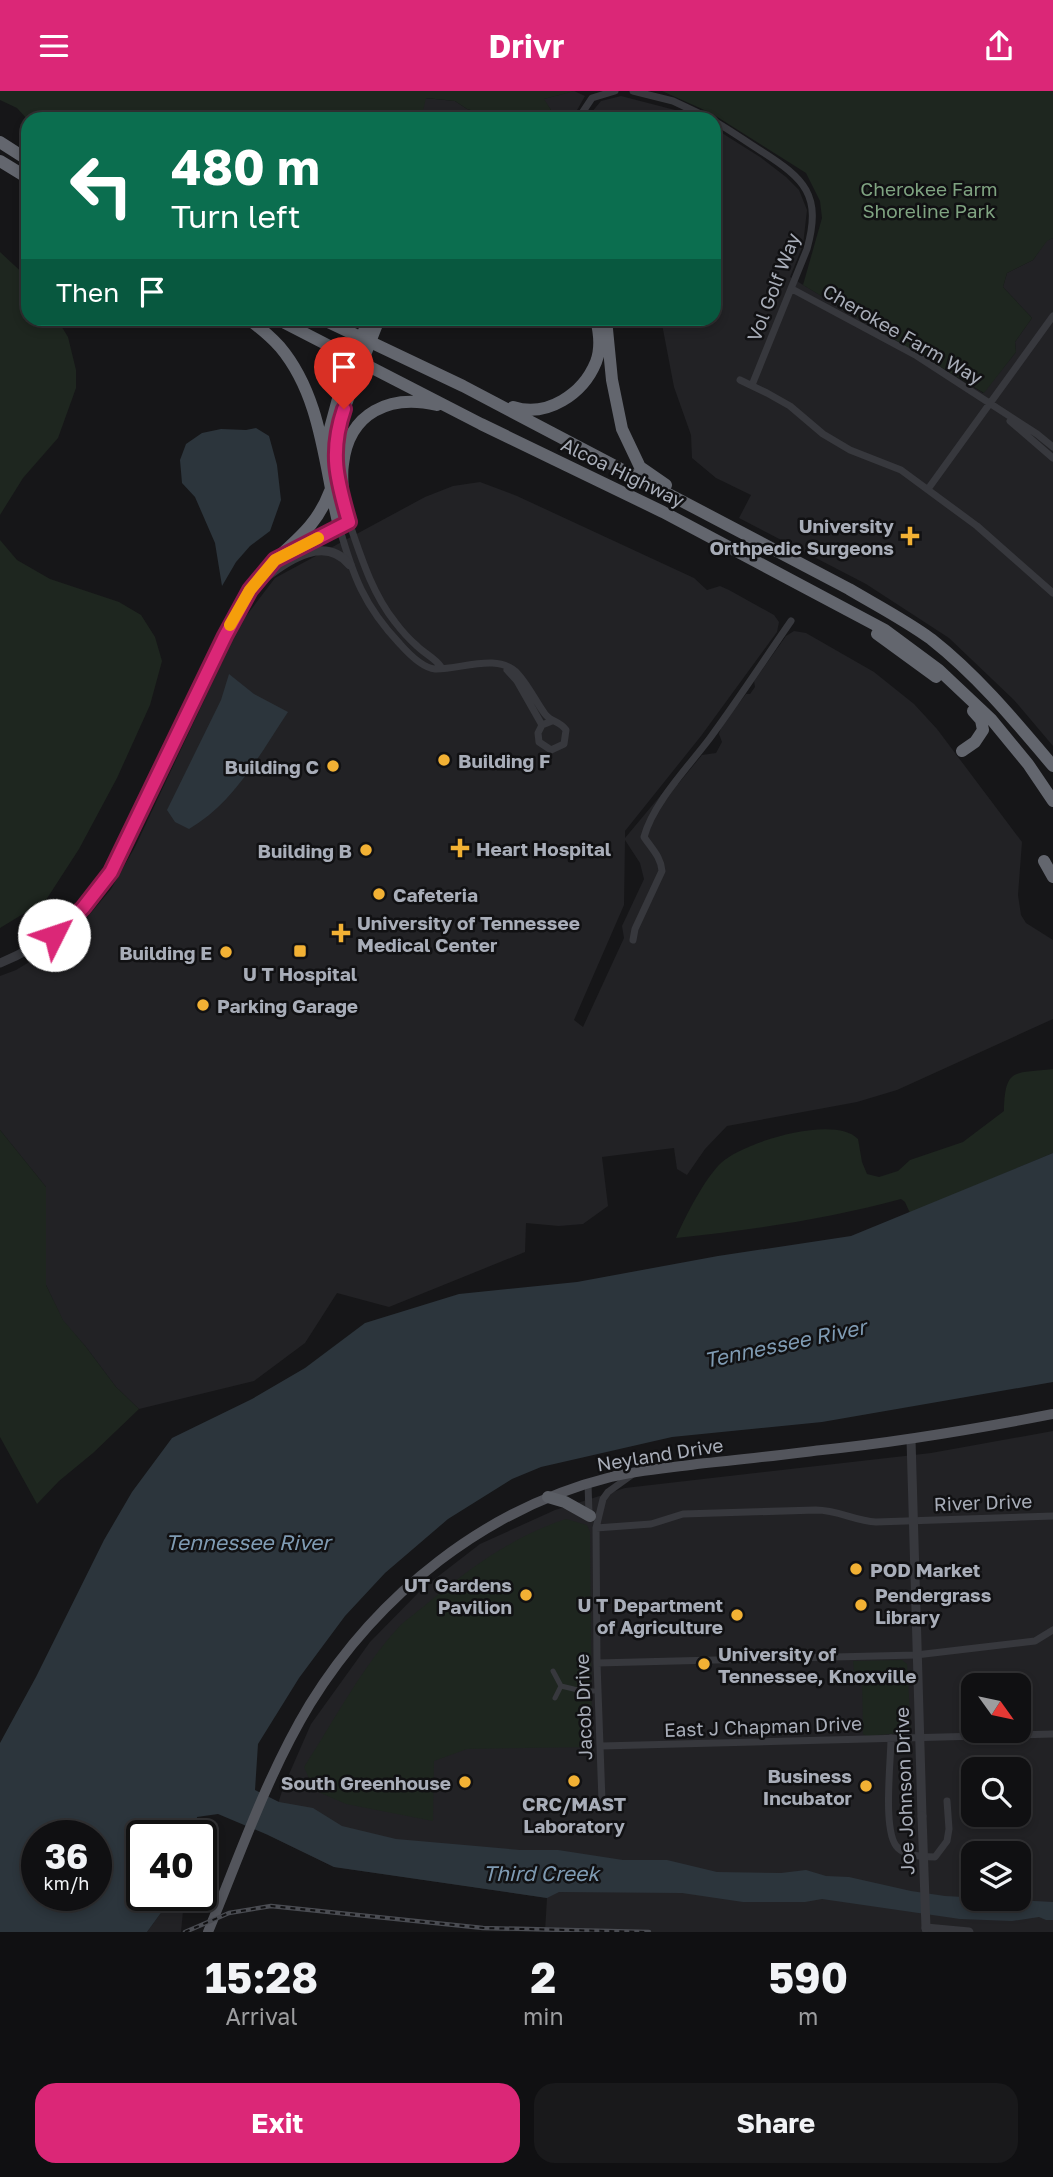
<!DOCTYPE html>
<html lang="en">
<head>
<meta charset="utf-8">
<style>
  :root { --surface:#101012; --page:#19191b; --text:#f1f3f6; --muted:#9c9d9f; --line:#303032; --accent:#db2777 }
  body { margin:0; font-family:"Golos Text",sans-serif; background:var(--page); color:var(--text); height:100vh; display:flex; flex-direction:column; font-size:26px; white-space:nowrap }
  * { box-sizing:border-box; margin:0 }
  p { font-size:23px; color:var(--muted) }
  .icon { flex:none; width:38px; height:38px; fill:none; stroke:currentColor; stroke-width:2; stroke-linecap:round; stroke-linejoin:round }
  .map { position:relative; height:1841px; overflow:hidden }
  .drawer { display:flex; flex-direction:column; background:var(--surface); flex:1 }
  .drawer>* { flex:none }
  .guide { position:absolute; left:21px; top:21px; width:700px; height:214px; border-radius:21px; box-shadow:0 4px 10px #0003,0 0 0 2px var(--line); background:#0b6e4f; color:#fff; overflow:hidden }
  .needle { width:46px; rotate:123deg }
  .tools { position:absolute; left:961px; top:1582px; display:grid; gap:14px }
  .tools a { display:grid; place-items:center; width:70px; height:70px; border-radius:14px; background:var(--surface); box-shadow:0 4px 10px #0003,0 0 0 2px var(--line); font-size:35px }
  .speed { position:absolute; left:21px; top:1729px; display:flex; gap:14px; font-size:35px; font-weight:700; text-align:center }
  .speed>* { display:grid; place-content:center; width:91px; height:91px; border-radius:50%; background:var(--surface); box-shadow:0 4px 10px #0003,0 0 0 2px var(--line); line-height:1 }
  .speed small { font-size:18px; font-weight:400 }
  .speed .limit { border:4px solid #111; border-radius:10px; background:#fff; color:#111 }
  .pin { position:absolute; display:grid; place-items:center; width:60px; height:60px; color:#fff; margin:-72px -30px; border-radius:50% 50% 50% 0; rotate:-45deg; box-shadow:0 0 7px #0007 }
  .pin .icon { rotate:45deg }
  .me { position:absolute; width:77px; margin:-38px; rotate:49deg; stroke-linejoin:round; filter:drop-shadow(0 0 5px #0008) }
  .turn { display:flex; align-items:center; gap:24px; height:147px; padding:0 35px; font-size:32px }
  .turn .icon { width:91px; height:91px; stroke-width:2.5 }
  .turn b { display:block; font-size:49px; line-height:60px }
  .then { display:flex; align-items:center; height:66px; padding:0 35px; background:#0003; gap:14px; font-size:26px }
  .eta { display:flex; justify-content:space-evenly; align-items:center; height:119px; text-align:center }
  .eta b { font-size:42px; font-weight:700; line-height:49px }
  .primary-button { display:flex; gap:14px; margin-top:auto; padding:14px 35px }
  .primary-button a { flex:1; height:80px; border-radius:21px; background:var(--accent); color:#fff; font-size:28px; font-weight:700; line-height:80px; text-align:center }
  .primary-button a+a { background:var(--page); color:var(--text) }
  header { display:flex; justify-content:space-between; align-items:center; height:91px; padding:0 35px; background:var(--accent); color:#fff; font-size:32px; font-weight:700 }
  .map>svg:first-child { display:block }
  .built { fill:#222225; fill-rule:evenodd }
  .green { fill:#1e261f }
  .water { fill:#2c353c; fill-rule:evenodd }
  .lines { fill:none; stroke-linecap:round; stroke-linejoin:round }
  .pedestrian { stroke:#37383d; stroke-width:5 }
  .minor { stroke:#37383d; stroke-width:7 }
  .tertiary { stroke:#37383d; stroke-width:9 }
  .primary { stroke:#53555c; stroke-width:10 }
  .trunk { stroke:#5b5e65; stroke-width:12 }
  .motorway { stroke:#63666e; stroke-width:12 }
  .rail-casing { stroke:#4a4c52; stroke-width:4.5 }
  .rail { stroke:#111113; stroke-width:2; stroke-dasharray:5; stroke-linecap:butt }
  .tertiary-bridge { stroke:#37383d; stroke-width:9 }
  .motorway-bridge { stroke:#63666e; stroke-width:12 }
  .route-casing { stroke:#8e194d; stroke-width:18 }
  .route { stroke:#db2777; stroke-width:12 }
  .slow { stroke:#f59e0b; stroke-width:12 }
  .poi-dot { fill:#f2b134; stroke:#111113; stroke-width:2.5 }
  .labels { text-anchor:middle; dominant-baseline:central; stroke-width:5; stroke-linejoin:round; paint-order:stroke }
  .park-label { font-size:19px; fill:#7fa381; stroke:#111113 }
  .street-label { font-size:19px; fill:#a8adb8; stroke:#111113 }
  .poi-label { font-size:19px; font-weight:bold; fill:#a8adb8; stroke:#111113; text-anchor:end }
  .water-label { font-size:21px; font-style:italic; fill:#7f9bb3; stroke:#111113 }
</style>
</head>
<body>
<header><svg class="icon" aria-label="menu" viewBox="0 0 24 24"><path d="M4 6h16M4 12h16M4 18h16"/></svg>Drivr<svg class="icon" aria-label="share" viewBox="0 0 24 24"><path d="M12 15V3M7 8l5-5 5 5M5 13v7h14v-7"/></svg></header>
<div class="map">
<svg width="1053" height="1841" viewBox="0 0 1053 1841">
  <rect width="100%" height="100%" fill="#161618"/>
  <path class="built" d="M574 0 585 5 572 28H561L551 19 543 8Z
    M621 5 675 19 695 28H586L601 10Z
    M425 7 455 10 467 18 503 28H421Z
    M714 37 760 66 786 86 799 99 807 119 803 154 790 186 983 302 1016 261 1015 251 1032 227 1003 196 1007 182 1033 169 1047 149 1053 147V655L1014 609 949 547 866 493 739 427 751 404 716 387 692 367 691 344 674 296 661 228H714Z
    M480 391 517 405 694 487 707 499 720 495 729 499 774 524 779 531 777 541 701 645 625 740V747L671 692 678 693 702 664 716 662 722 651 719 643 722 634 746 603H750L755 596 754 590 786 545 794 540 806 542 874 581 914 613 937 638 1022 751 1018 804 1021 824 1026 832 1053 849V928L897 999 857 1011 727 1035 705 1058 687 1084 677 1078 674 1057 602 1066 608 1115 583 1133 559 1135 526 1132 525 1161 389 1216 337 1202 305 1252 254 1290 139 1318 116 1296 86 1256 63 1230 46 1194V1096L0 1039V885L16 879 56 855 85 829 111 798 135 756 240 533 275 487 425 406 453 395ZM625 749 640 772 644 788 622 835 624 847 583 936 574 929 624 814Z
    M1053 1340V1841H545L547 1807 334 1776 268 1744 283 1697 311 1633 370 1551 423 1497 480 1453 555 1419 625 1397 931 1362ZM973 1594H1018V1640H973ZM973 1678H1018V1724H973ZM973 1762H1018V1808H973Z
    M174 1804H182L184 1810 181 1841H147Z"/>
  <path class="green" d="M0 0H575L544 8 551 19 561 28H503L467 18 455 10 426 7 421 28 28 29 17 17 0 9Z
    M662 0H1053V147L1047 150 1033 169 1007 182 1003 196 1032 227 1015 251 1016 261 984 302 803 194 822 127 820 110 806 82 711 22Z
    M0 161 28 187V228H57L68 246 76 279V297L58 347 23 387 0 424Z
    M0 449 17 469 50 488 119 511 141 524 155 546 162 570 150 614 117 687 79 758 46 809 0 837Z
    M1053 978V1062L910 1122 905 1111 901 1108C827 1128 752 1139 676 1147 685 1126 705 1087 721 1072 743 1051 835 1023 858 1048L862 1071 867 1083 879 1086 898 1080 910 1069 963 1051 1004 1020C1005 975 1015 983 1053 978Z
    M0 1039 46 1096V1194L63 1229 86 1256 116 1296 139 1318 93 1362 59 1390 37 1413 0 1346Z
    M566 1428 587 1434 590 1441 592 1656 467 1658 434 1670 433 1730 346 1713 314 1699 304 1676C334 1630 360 1579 397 1538 406 1528 419 1520 429 1511 471 1476 514 1445 566 1428Z
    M902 1569 907 1573 911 1641 867 1645 863 1643 862 1580H854L853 1570Z"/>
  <path class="water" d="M256 337 269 345 277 374 281 409 270 440 250 455 236 471 222 495 215 452 195 406 182 392 180 369 186 353 202 342 221 338 246 339Z
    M229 583 254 603 288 621C260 663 234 712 189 738L175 731 167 719 221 609Z
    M1053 1062V1291L822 1331 672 1346 541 1376 512 1388 448 1428 385 1482 345 1525 299 1587 258 1653 255 1699 279 1711 313 1717 342 1735 396 1748 520 1759H558L623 1769H667L717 1781 781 1782 806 1779 826 1785 849 1786 911 1800 945 1805 1053 1811V1829H1046L1039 1826 1012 1830 960 1828 822 1808 805 1811H743L682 1802 559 1801 547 1807 334 1776 268 1744 218 1723 197 1726 195 1745H142V1804H174L147 1841H0V1652L36 1586 104 1449 132 1401 172 1347 252 1308 305 1277 365 1232 459 1203 577 1191 718 1165 851 1145ZM37 1745H96V1804H37Z"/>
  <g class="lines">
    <path class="pedestrian" d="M553 1580 561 1595 582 1600H594
      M555 1607 561 1595"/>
    <path class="minor" d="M633 0 673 10 711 28
      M578 28 592 7 615 0
      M714 30C730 39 745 50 761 60 805 88 822 104 807 158L752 294
      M792 198 917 265 1037 343 1053 356
      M740 289 767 302 790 315 823 343 850 359 901 379 977 435 1053 502
      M1010 330 1053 367
      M928 398 1053 225
      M349 431C361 466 372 502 395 531 401 539 409 548 417 555 425 563 435 567 441 576
      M339 435C353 485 364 515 400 553 408 562 422 577 435 578 460 579 498 561 518 583 529 595 536 611 545 623 551 631 560 630 566 639L564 653 551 659 539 651 538 642 542 634 552 630
      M507 579 517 590 542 634
      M633 849 635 838 662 780C661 766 652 758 644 746 653 712 689 675 710 647 738 609 764 569 791 530
      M588 1392 589 1424
      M596 1437 651 1433 683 1423 816 1419C838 1419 855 1430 876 1431L1053 1425
      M597 1572 916 1564 1035 1550 1053 1539
      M891 1647C891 1670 882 1743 898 1757 906 1765 924 1766 935 1766L947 1750 949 1738 947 1710
      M601 1655 1053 1643
      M602 1710 597 1572 596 1437 603 1408 608 1401 633 1383"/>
    <path class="tertiary" d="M265 487C289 468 325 444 350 474
      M0 872C47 853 83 823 111 781L225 545 249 499 275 469 342 434
      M911 1348 922 1725
      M927 1841 926 1837 969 1841"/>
    <path class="primary" d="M208 1841C240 1764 267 1684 310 1613 378 1503 486 1417 611 1386 639 1379 669 1377 697 1373 739 1369 780 1364 822 1359 899 1351 976 1338 1053 1323"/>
    <path class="trunk" d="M548 1406 565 1411 590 1425"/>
    <path class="motorway" d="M0 51 28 69
      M0 70 28 87
      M248 228C259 236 271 246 280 256 322 306 324 375 339 435
      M277 228 481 333 663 421 885 539 939 579 991 628 1028 673 1053 710
      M322 228 463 295 849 498C876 514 905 529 931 548 978 585 1015 630 1053 675
      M606 228 612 289 622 338 640 376 666 394
      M513 316C547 327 583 303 596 271 601 258 599 240 596 228
      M329 354V341L342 293
      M336 378V340L352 297
      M342 406 349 431
      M344 412C343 399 341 385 343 373 349 321 390 303 437 314
      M275 469C300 446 318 432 330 400
      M877 543 936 586
      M962 660 975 651 983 639 981 629 973 620
      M1044 770 1053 786"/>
    <g class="rail-casing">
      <path id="rail" d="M185 1841 229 1822 271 1815 483 1837 649 1841"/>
    </g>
    <use href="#rail" class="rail"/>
    <path class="tertiary-bridge" d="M922 1725 926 1837"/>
    <path class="motorway-bridge" d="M342 293 369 228
      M352 297 379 228"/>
  </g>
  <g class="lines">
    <g class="route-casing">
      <path id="route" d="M54 844 83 817 111 781 225 545 250 499 275 469 349 431C337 389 329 362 344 318"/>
    </g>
    <use href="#route" class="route"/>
    <path class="slow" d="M230 534 250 499 275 469 318 447"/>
  </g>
  <g class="poi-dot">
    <path d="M906.5 434.5h7v7h7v7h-7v7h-7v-7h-7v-7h7z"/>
    <circle cx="444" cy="669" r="7"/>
    <circle cx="333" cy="675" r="7"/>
    <path d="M456.5 746.5h7v7h7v7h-7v7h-7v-7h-7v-7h7z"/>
    <circle cx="366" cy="759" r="7"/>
    <circle cx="379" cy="803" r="7"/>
    <path d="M337.5 831.5h7v7h7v7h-7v7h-7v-7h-7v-7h7z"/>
    <rect x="293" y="853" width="14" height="14" rx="3.5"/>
    <circle cx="226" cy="861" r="7"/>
    <circle cx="203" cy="914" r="7"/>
    <circle cx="856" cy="1478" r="7"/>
    <circle cx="526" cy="1504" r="7"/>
    <circle cx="861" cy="1514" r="7"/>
    <circle cx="737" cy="1524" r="7"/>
    <circle cx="704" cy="1573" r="7"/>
    <circle cx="574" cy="1690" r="7"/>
    <circle cx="465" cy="1691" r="7"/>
    <circle cx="866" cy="1695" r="7"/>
  </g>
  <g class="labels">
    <g class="park-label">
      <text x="929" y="97">Cherokee Farm<tspan x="929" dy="22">Shoreline Park</tspan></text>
    </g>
    <g class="street-label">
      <text transform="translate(773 196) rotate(-69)">Vol Golf Way</text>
      <text transform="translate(903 243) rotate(30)">Cherokee Farm Way</text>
      <text transform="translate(623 381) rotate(26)">Alcoa Highway</text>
      <text transform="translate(660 1363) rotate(-9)">Neyland Drive</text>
      <text transform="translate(983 1411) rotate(-2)">River Drive</text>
      <text transform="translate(583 1616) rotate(-92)">Jacob Drive</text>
      <text transform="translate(763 1635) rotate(-2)">East J Chapman Drive</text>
      <text transform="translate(904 1700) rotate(-92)">Joe Johnson Drive</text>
    </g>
    <g class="poi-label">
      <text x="894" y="434">University<tspan x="894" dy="22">Orthpedic Surgeons</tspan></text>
      <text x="458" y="669" text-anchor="start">Building F</text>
      <text x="319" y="675">Building C</text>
      <text x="476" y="757" text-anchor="start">Heart Hospital</text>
      <text x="352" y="759">Building B</text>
      <text x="393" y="803" text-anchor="start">Cafeteria</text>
      <text x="357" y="831" text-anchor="start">University of Tennessee<tspan x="357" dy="22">Medical Center</tspan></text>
      <text x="212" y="861">Building E</text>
      <text x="300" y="882" text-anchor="middle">U T Hospital</text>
      <text x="217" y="914" text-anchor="start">Parking Garage</text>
      <text x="870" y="1478" text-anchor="start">POD Market</text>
      <text x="512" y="1493">UT Gardens<tspan x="512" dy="22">Pavilion</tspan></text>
      <text x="875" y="1503" text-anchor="start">Pendergrass<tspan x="875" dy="22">Library</tspan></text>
      <text x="723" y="1513">U T Department<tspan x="723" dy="22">of Agriculture</tspan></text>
      <text x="718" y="1562" text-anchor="start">University of<tspan x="718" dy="22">Tennessee, Knoxville</tspan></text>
      <text x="852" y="1684">Business<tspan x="852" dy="22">Incubator</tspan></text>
      <text x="451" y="1691">South Greenhouse</text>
      <text x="574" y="1712" text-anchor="middle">CRC/MAST<tspan x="574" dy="22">Laboratory</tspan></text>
    </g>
    <g class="water-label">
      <text transform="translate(785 1252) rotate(-12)">Tennessee River</text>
      <text x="248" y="1451">Tennessee River</text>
      <text x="541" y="1782">Third Creek</text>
    </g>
  </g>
</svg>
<div class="tools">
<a><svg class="needle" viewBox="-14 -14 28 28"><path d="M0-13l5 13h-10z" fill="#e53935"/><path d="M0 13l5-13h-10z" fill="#9c9d9f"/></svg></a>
<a><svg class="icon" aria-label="search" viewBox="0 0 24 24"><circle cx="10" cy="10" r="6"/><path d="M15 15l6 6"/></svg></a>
<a><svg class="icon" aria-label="layers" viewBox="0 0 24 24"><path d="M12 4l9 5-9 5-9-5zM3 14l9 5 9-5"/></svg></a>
</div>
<div class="speed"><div>36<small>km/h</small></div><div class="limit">40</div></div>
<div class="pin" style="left:344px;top:318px;background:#d93025"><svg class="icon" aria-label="arrive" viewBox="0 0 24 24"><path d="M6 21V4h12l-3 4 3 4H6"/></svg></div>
<svg class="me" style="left:54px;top:844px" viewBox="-20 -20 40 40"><circle r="19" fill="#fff"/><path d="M0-13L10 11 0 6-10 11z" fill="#db2777"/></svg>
<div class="guide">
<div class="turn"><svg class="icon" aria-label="left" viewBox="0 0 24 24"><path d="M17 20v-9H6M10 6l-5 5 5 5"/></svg><div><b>480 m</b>Turn left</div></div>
<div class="then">Then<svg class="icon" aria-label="arrive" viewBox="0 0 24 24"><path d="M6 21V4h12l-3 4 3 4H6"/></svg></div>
</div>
</div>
<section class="drawer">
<div class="eta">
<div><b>15:28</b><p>Arrival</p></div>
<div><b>2</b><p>min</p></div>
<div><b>590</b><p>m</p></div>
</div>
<div class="primary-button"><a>Exit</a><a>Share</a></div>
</section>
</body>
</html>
